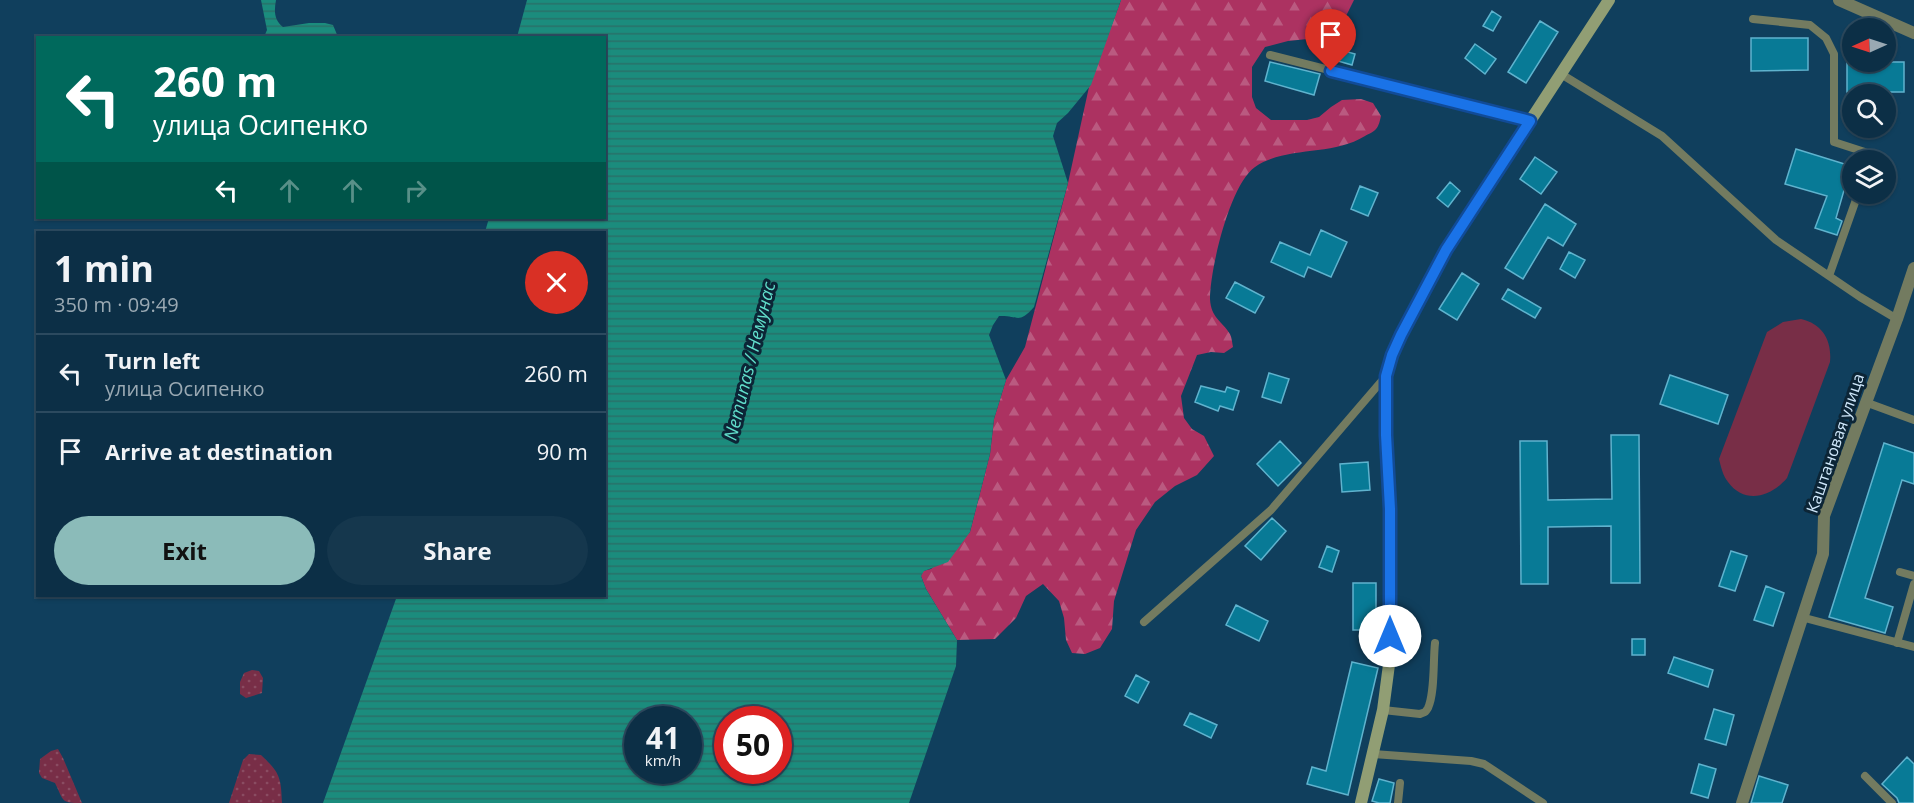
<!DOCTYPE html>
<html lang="en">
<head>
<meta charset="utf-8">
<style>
  :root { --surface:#0c2f46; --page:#15374d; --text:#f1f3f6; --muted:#9aa9b3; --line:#2c4a5f; --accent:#8bbbb9 }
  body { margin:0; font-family:"Open Sans",sans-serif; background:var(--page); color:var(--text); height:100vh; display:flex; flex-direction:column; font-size:22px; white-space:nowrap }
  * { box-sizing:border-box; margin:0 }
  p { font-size:20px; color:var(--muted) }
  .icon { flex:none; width:33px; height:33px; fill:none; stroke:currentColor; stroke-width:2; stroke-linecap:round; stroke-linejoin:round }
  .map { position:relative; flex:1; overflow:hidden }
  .details { position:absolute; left:36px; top:231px; width:570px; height:366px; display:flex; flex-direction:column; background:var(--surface); border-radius:0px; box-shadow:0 2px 4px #0004,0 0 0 2px var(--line) }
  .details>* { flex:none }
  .hud { position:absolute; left:36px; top:36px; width:570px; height:183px; border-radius:0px; box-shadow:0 2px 4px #0004,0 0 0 2px var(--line); background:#00695c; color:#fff; overflow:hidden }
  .needle { width:39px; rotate:267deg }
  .buttons { position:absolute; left:1842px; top:18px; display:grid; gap:12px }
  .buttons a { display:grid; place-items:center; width:54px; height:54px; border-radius:50%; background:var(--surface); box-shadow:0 2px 4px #0004,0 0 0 2px var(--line); font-size:30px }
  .speed { position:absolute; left:624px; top:706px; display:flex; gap:12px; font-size:30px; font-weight:700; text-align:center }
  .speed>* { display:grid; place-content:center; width:78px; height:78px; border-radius:50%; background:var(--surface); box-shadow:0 2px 4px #0004,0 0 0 2px var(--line); line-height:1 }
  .speed small { font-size:15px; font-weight:400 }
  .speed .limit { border:9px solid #d22; background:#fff; color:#111 }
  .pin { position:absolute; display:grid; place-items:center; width:51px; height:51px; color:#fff; margin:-62px -26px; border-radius:50% 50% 50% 0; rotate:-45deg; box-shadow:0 0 6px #0007 }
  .pin .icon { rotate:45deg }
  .me { position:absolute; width:66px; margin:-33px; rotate:0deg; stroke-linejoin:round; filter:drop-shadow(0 0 4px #0008) }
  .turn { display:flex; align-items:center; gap:21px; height:126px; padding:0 18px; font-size:27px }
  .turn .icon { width:78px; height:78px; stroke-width:2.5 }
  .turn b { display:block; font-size:42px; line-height:51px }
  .lanes { display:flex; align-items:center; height:57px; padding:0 18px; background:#0003; justify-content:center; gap:30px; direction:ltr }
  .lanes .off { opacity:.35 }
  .round { display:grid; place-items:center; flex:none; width:63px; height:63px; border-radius:32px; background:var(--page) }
  .head { display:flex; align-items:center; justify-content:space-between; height:102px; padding:0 18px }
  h1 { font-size:36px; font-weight:700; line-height:45px }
  .action { display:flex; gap:12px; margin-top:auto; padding:12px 18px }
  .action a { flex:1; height:69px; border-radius:36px; background:var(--accent); color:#111; font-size:24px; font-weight:700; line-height:69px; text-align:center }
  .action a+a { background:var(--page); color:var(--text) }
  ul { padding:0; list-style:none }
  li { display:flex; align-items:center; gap:18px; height:78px; padding:0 18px; border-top:2px solid var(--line) }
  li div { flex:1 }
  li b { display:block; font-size:22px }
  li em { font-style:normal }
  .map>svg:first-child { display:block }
  .grass { fill:url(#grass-dots) }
  .forest { fill:url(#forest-firs) }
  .park { fill:#782e47 }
  .water { fill:url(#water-rules); fill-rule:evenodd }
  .building { fill:#087a96; stroke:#5fb3ce; stroke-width:1.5 }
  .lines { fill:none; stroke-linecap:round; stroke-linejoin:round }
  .service { stroke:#737b60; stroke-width:8 }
  .minor { stroke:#737b60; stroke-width:12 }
  .secondary { stroke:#919e74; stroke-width:12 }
  .route-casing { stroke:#114b97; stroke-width:15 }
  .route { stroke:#1a73e8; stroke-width:10 }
  .labels { text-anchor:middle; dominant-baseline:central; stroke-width:6; stroke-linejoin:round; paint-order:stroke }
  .street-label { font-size:16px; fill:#d1e9fc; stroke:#0c2536 }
  .water-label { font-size:18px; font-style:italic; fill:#61decb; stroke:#0c2536 }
</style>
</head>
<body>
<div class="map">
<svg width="1914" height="803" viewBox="0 0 1914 803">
  <defs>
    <pattern id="grass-dots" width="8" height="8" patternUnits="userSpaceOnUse" patternTransform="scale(1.5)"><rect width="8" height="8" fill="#782e47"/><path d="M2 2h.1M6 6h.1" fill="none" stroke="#8a4c62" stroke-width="1.8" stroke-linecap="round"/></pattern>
    <pattern id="forest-firs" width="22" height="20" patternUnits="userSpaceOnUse" patternTransform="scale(1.5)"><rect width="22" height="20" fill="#ac3261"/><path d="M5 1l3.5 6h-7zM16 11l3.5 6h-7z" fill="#ba5a80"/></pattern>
    <pattern id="water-rules" width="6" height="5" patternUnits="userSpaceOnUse" patternTransform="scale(1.5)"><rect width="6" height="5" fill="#1b8c7d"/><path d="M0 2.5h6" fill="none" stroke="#297069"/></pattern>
  </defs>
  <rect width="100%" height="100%" fill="#103f5d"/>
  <path class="grass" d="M252 670 259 671 263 678 262 693 246 698 240 694V682L244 673Z
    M58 749 63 758 82 803C60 803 64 801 55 783L42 778 39 773 40 759 51 751Z
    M249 754 261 755C280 773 281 777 282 803H229L243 760Z"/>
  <path class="forest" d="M1121 0H1354L1343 22 1327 37 1288 41 1265 47 1252 67V97L1256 108 1271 120H1307L1319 117 1331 107 1342 100 1361 99 1373 103 1381 116C1380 120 1379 126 1376 129 1374 132 1368 134 1365 136 1331 157 1288 145 1255 167 1230 184 1210 269 1210 299 1211 318 1222 321 1230 334 1232 338 1232 343 1233 347L1224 353 1211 352 1197 355 1181 396 1184 418 1192 429 1204 436 1214 456 1197 475 1175 486 1155 502 1136 530 1114 601 1112 629 1100 648 1085 654 1072 653 1066 640 1064 618 1059 601 1043 584 1026 596 1016 618 995 639 957 640 926 589 921 576 923 571 931 569 970 532 990 454 994 419 1006 380 1025 347 1068 183 1089 87Z"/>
  <path class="park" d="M1801 319C1823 324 1832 341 1830 362L1787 478C1771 497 1745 505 1728 482 1723 476 1721 467 1719 459L1767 332 1783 322Z"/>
  <path class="water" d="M261 0H276C274 11 274 20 283 27L309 23H325L333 25 338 37H264L267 30Z
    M527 0H1121L1091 85 1068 113 1057 123 1053 136 1068 183 1034 307C1018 325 1018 315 999 316L993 325 989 335 1006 380 994 419 990 454 970 532 948 562 924 571 921 576 926 589 957 640 956 666 909 803H323L397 596H604V232H485L489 218H604V38L517 37ZM638 720H688V771H638ZM728 720H778V771H728Z"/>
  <path class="building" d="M1492 11 1501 17 1493 31 1483 26Z
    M1540 21 1558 32 1526 83 1508 72Z
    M1751 38H1808V70L1751 71Z
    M1475 44 1496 59 1485 74 1465 58Z
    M1334 48 1355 54 1352 65 1331 59Z
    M1270 62 1320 74 1314 95 1265 81Z
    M1847 62H1904V92H1847Z
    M1796 149 1851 166 1836 218 1842 221 1837 235 1815 228 1827 196 1785 184Z
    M1535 157 1557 172 1541 194 1520 179Z
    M1450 182 1460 191 1448 207 1437 198Z
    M1360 186 1378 193 1368 216 1351 209Z
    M1545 204 1576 224 1563 246 1548 237 1523 279 1505 268Z
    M1321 230 1347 242 1331 277 1308 267 1304 277 1271 262 1280 242 1310 255Z
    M1569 252 1585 260 1575 278 1560 269Z
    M1462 273 1479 284 1457 320 1439 309Z
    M1235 282 1264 297 1255 313 1226 298Z
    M1508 289 1541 308 1535 318 1502 299Z
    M1269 373 1289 379 1281 403 1262 397Z
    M1670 375 1728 395 1718 424 1660 404Z
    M1201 386 1225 392 1227 387 1239 391 1233 410 1220 406 1218 411 1195 402Z
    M1611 435H1639L1640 583H1611V526L1548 527V584H1521L1520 441H1547L1548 500 1612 499Z
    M1280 441 1301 463 1278 486 1257 464Z
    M1884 443 1914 453V484L1902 480 1865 598 1893 607 1885 633 1829 617Z
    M1368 462 1370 490 1342 492 1340 464Z
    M1272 518 1286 531 1261 560 1245 546Z
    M1327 546 1339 551 1332 572 1319 567Z
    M1731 551 1747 556 1735 591 1719 586Z
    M1353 583H1376V630H1353Z
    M1766 586 1784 593 1773 626 1754 620Z
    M1236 605 1268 621 1259 641 1226 625Z
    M1632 639H1645V655H1632Z
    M1674 657 1713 670 1708 687 1668 673Z
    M1352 662 1378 668 1348 795 1307 784 1312 767 1326 771Z
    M1136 675 1149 682 1138 703 1125 696Z
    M1714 709 1734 715 1726 745 1705 739Z
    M1190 713 1217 725 1211 738 1184 725Z
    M1907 757 1914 764V803H1899L1897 798 1882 784Z
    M1699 764 1716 769 1708 798 1691 793Z
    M1759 776 1788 785 1782 803H1751Z
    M1379 779 1394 783 1390 803H1379L1372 801Z"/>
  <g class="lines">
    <path class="service" d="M1753 19 1810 25 1826 38 1834 54V142L1871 154 1869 160
      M1270 55 1530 121
      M1561 74 1662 136 1776 240 1860 297 1897 319
      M1829 276 1858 194
      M1865 402 1914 420
      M1900 572 1914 576
      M1801 617 1914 647
      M1144 622 1271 510 1386 376
      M1897 643 1914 584
      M1383 710 1420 714C1425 712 1425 713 1428 708 1435 693 1433 661 1435 643
      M1373 754 1471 761 1484 764 1543 803
      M1865 776 1892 803
      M1398 803 1400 783"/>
    <path class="minor" d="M1839 0 1914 33
      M1742 803 1823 554 1824 516 1897 319 1914 268"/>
    <path class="secondary" d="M1361 803 1383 710 1390 657V509L1386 435V376L1392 355 1401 335 1446 250 1609 0"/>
  </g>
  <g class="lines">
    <g class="route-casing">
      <path id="route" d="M1331 71 1530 121 1446 250 1401 335 1392 355 1386 376V435L1390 509V636"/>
    </g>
    <use href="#route" class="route"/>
  </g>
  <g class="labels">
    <g class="street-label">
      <text transform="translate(1835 443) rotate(-71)">Каштановая улица</text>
    </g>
    <g class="water-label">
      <text transform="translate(749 361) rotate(-76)">Nemunas / Немунас</text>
    </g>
  </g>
</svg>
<div class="buttons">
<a><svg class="needle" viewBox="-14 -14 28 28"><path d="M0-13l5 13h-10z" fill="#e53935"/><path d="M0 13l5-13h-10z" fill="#9aa9b3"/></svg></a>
<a><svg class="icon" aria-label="search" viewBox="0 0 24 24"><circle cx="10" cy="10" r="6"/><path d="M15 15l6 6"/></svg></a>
<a><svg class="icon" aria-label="layers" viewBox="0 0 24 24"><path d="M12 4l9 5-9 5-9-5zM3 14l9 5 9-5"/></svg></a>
</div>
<div class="speed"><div>41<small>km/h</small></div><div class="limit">50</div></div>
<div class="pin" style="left:1331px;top:71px;background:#d93025"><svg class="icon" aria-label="arrive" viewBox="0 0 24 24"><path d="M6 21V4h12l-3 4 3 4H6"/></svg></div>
<svg class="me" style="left:1390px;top:636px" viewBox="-20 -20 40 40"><circle r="19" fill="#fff"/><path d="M0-13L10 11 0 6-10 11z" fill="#1a73e8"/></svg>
<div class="hud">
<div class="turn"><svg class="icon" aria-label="left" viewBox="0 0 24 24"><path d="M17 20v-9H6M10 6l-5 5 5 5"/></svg><div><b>260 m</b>улица Осипенко</div></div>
<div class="lanes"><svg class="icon" aria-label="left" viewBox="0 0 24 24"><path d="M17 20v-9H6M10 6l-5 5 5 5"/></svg><svg class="icon off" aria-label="ahead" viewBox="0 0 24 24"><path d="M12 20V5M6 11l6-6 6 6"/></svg><svg class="icon off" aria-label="ahead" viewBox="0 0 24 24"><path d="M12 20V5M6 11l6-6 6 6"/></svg><svg class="icon off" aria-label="right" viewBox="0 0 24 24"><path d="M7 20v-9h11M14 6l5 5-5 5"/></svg></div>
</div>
<section class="details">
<div class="head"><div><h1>1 min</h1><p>350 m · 09:49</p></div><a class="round" style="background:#d93025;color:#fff"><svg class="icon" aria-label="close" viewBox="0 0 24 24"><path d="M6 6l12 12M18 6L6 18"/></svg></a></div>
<ul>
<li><svg class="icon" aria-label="left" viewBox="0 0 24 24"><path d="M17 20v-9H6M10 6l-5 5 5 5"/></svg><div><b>Turn left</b><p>улица Осипенко</p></div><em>260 m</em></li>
<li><svg class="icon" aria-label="arrive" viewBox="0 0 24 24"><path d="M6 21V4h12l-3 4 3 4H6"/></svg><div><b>Arrive at destination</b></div><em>90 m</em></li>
</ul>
<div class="action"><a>Exit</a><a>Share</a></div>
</section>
</div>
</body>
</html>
